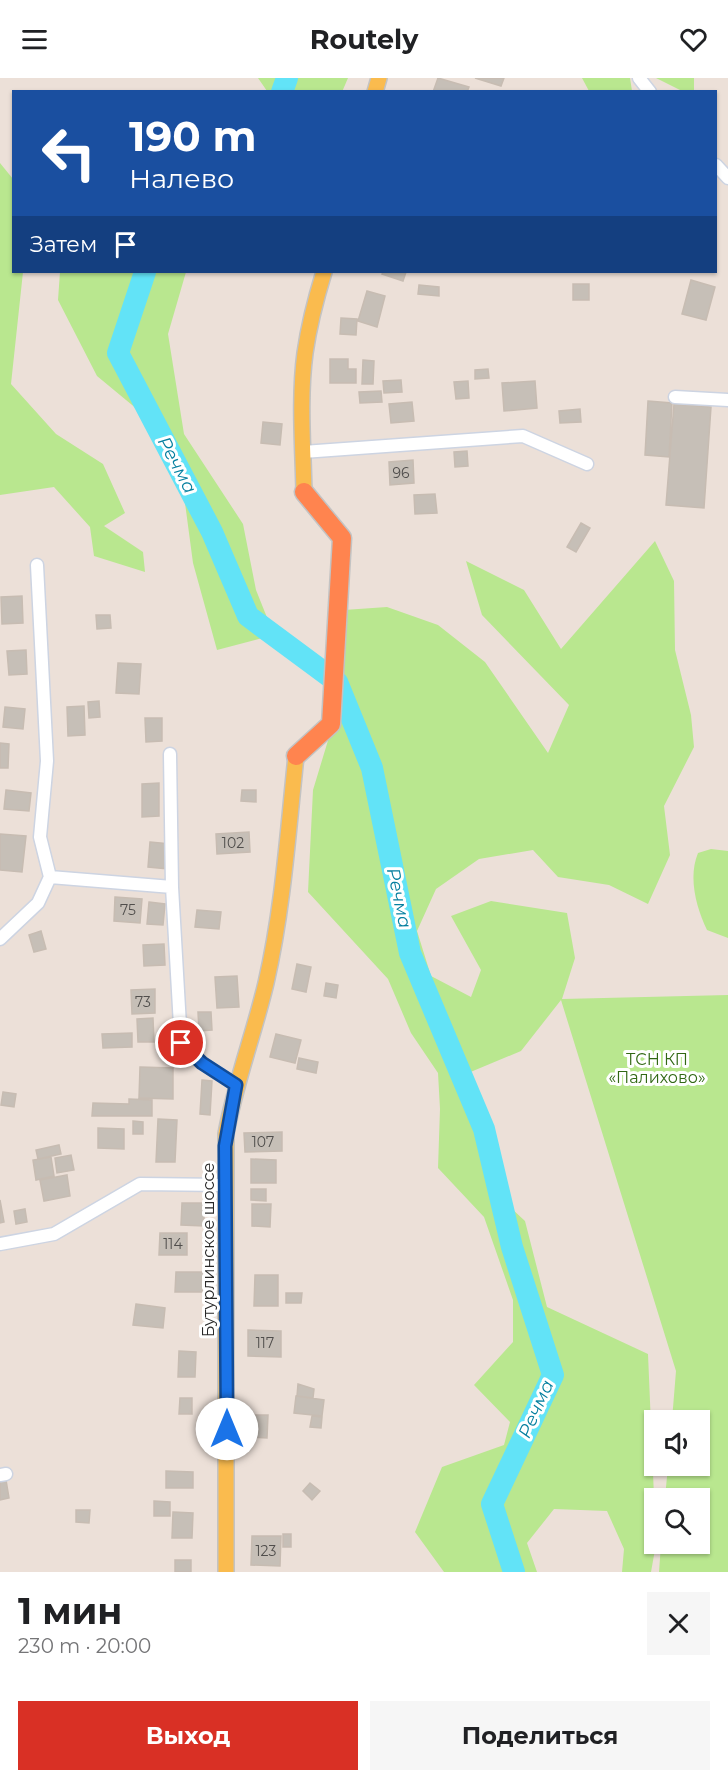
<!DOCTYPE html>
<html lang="ru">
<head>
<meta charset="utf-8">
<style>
  :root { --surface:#fff; --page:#f6f6f6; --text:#202124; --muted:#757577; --accent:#d93025 }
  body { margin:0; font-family:Montserrat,sans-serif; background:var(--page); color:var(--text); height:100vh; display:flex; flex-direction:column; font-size:22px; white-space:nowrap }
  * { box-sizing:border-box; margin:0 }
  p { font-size:20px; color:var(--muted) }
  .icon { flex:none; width:33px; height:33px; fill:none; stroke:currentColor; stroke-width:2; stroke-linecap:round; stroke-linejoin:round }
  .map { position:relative; height:1494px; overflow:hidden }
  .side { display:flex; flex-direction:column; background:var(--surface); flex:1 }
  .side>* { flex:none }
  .guide { position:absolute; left:12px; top:12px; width:705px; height:183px; border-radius:0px; box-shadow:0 2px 4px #0004; background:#1a4fa0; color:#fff; overflow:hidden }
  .buttons { position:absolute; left:644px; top:1332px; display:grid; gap:12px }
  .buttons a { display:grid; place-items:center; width:66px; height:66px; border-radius:0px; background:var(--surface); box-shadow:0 2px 4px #0004; font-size:30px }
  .pin { position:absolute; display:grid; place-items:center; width:51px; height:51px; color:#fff; margin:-26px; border:3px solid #fff; border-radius:50%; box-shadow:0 2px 6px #0007 }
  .me { position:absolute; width:66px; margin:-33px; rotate:0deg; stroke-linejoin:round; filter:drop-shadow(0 0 4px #0008) }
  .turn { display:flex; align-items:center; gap:21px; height:126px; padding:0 18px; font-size:27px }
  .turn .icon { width:78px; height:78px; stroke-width:2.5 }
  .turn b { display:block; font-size:42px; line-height:51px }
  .then { display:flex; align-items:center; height:57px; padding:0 18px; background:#0003; gap:12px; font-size:22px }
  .round { display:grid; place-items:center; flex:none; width:63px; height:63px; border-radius:0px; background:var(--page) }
  .headline { display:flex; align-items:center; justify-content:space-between; height:102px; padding:0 18px }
  h1 { font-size:36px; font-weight:700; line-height:45px }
  .action { display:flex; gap:12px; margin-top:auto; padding:12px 18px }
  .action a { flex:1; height:69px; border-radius:0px; background:var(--accent); color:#fff; font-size:24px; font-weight:700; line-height:69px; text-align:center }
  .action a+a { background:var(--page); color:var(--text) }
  header { display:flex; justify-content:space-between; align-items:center; height:78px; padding:0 18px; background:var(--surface); font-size:27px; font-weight:700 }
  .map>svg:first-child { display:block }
  .green { fill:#b9e78f }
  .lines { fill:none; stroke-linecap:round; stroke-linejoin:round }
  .river { stroke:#62e3f7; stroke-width:22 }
  .building { fill:#c6bfb7; stroke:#c7bcb2; stroke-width:1.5 }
  .minor-casing { stroke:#cdd4e2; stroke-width:15 }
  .major-casing { stroke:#c3c3c3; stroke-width:18 }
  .highway-casing { stroke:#c3c3c3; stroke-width:21 }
  .minor { stroke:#fff; stroke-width:12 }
  .major { stroke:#fabb4e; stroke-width:15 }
  .highway { stroke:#ff844f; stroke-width:18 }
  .route-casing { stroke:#114b97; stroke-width:15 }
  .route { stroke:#1a73e8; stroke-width:10 }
  .labels { text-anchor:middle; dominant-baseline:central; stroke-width:6; stroke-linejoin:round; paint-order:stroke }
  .number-label { font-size:14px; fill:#504e4c }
  .park-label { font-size:16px; fill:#316814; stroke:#fff }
  .street-label { font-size:16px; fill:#282828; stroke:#fff }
  .water-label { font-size:18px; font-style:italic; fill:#047f9f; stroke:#fff }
</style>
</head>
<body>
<header><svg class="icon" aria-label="menu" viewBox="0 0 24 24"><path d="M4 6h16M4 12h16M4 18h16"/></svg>Routely<svg class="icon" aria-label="heart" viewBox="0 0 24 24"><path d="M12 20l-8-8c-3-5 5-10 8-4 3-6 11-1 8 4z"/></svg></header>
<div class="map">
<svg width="728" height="1494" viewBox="0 0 728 1494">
  <rect width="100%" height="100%" fill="#ece0d8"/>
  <path class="green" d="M258 0H348L342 14 267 13Z
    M582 0H630L632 13H589Z
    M656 0H694V13H682Z
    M0 85 13 101 14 194H23L11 306 56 356 103 386 125 435 104 448 143 474 145 494 94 478 90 449 54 409 0 417Z
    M60 194H186L168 256 184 356 243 446 256 512 274 557 217 572 193 485 181 395 155 346 97 298 58 222Z
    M655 463 674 503 675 572 691 637 694 669 664 728 670 777 648 826 609 807 558 799 533 772 479 781 436 811 417 853 431 898 471 919 481 892 451 838 491 823 567 835 575 880 562 921 728 917V1494H659L661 1466H699V1420H665L668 1388H699V1342H672L676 1293 561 922 521 973 461 998 484 1051 500 1120 525 1143 547 1229 648 1276 656 1466 651 1494H622L624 1471 607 1433 554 1431 527 1465 537 1494H444L415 1454 442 1389 504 1367 510 1344 474 1307 513 1264V1222L484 1139 438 1090 440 1031 438 995 411 955 388 901 308 814 313 712 333 646 344 532 387 529 438 547 485 584 548 675 569 627 482 537 466 483 524 512 561 571Z
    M711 771 728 773V860L707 852C696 829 688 799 698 775Z"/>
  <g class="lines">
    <path class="river" d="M282 14 287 0
      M145 194 118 275 212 454 248 538 337 604 372 690 410 875 484 1051 512 1169 553 1297 492 1426 514 1494"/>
  </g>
  <path class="building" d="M438 0 469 9 467 14H433Z
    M475 0H504L501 8Z
    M383 194H406L403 203 382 196Z
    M691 202 715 209 706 242 682 236Z
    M573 206H589V222H573Z
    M419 207 439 209V218L418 216Z
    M367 213 385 218 377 249 358 243Z
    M341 240 357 241 356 257 340 256Z
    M330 281H348V291H356V305H330Z
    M363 282 374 283 373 306H362Z
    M488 291 489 300 475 301V292Z
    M401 302 402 314 384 315 383 303Z
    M468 303 469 320 456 321 454 304Z
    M535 303 537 330 504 333 502 305Z
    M381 313 382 324 360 325 359 314Z
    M648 323 672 325 669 379 645 377Z
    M412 324 414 343 391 345 389 326Z
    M674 326 711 329 704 430 666 427Z
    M580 331 581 344 560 345 559 333Z
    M263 344 282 346 280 367 261 365Z
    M467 373 468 388 455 389 454 374Z
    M413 382 414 405 390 407 389 384Z
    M435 416 437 435 415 436 414 417Z
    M581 445 590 450 576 474 567 469Z
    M22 518 23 545 2 546 1 519Z
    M96 537H110L111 550 97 551Z
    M26 572 27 596 9 597 7 573Z
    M118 585 141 586 139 616 116 615Z
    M99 623 100 639 89 640 88 624Z
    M84 628 85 657 68 658 67 629Z
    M5 629 25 631 23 651 3 649Z
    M145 640H162V663L146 664Z
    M0 665 9 666 8 690H0Z
    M159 705V738L142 739V706Z
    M6 712 31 715 29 733 4 731Z
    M242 712H256V724L241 723Z
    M249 754 250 774 217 776 216 756Z
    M0 756 26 758 22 794 0 792Z
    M150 764 170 766 168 791 148 789Z
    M115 819 142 821 140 845 114 843Z
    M149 824 165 826 163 847 147 846Z
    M197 832 221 834 219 851 195 849Z
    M41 853 46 871 34 874 29 857Z
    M164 866 165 887 144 888 143 867Z
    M297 886 311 889 306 914 292 911Z
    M237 898 239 929 217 930 215 899Z
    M326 905 338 907 336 920 324 918Z
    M155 911V935L132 936 131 912Z
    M198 934H211L212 952 199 953Z
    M153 940 154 964H138L137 941Z
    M132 955V969L103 970 102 956Z
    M276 956 301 962 295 985 270 979Z
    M299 980 318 984 316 995 297 991Z
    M140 989 173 990V1021L139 1020Z
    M202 1002 212 1003 210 1037 200 1036Z
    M3 1014 16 1016 14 1029 1 1027Z
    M129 1021 152 1022V1038H92L93 1025 129 1026Z
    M158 1041 177 1042 175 1084H156Z
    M133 1043 143 1044V1056H133Z
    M98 1050 124 1051V1071L98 1070Z
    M282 1054V1073L245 1074 244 1055Z
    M59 1067 61 1076 38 1081 36 1072Z
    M71 1077 74 1092 57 1095 55 1080Z
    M51 1079 54 1098 36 1102 33 1082Z
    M251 1081 276 1082V1105H251Z
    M67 1097 70 1118 44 1123 40 1102Z
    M251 1111H266V1123L251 1122Z
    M0 1122 4 1144 0 1145Z
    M182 1125H204V1148L181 1147Z
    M252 1126H271L270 1149 252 1148Z
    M25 1131 27 1144 16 1146 14 1133Z
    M160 1155H187V1177H159Z
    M176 1194H203V1214H175Z
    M255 1197H278V1228H254Z
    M286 1215H302L301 1225H286Z
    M136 1226 165 1230 163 1250 133 1247Z
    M248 1252 281 1253V1279L248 1278Z
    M179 1273 196 1274 195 1299H178Z
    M298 1306 314 1311 313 1320 297 1318Z
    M296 1318 324 1322 322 1338 294 1335Z
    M180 1320H192V1336H179Z
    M251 1337H268L267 1360 251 1359Z
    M312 1338 322 1339 321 1350 310 1349Z
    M166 1393 193 1394V1410H166Z
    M6 1402 9 1420 0 1422V1403Z
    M310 1405 320 1413 312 1422 303 1413Z
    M154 1423 170 1424V1438H154Z
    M76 1432H90L89 1445 76 1444Z
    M173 1434 193 1435 192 1460H172Z
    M283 1456H291V1469H283Z
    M252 1458H281L280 1488 251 1487Z
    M175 1482H191V1494H175Z"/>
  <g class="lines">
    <g class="minor-casing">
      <path id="minor" d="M639 0 650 14
        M716 87 728 100
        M675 319 728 322
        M303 374 523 358 587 386
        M37 487 47 683 40 759 50 799
        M170 676 172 809
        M0 861 38 825 50 799 172 809 181 965 202 985 236 1007
        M0 1166 54 1156 140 1106 226 1107
        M0 1397 6 1396"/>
    </g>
    <g class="major-casing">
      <path id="major" d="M375 14 379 0
        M304 414C303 368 299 320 305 275 309 247 316 220 324 194
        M226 1494V1056C235 1005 254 956 266 905 283 831 288 754 296 678"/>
    </g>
    <g class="highway-casing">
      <path id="highway" d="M296 678 331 646 342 460 304 414"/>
    </g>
    <use href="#minor" class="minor"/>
    <use href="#major" class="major"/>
    <use href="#highway" class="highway"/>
  </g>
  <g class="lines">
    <g class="route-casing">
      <path id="route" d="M181 965 202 985 236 1007 225 1068 227 1351"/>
    </g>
    <use href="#route" class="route"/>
  </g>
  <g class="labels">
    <g class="number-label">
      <text x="401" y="395">96</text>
      <text x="233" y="765">102</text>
      <text x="128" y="832">75</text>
      <text x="143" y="924">73</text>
      <text x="263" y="1064">107</text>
      <text x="173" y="1166">114</text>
      <text x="265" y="1265">117</text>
      <text x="266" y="1473">123</text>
    </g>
    <g class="park-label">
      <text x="657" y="981">ТСН КП<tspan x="657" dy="18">«Палихово»</tspan></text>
    </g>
    <g class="street-label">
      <text transform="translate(208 1172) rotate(-90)">Бутурлинское шоссе</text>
    </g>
    <g class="water-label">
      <text transform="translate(177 387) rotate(62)">Речма</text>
      <text transform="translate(399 820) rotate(78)">Речма</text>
      <text transform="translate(536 1331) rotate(-66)">Речма</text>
    </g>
  </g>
</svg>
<div class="buttons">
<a><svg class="icon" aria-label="sound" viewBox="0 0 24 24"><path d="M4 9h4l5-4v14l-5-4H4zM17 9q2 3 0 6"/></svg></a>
<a><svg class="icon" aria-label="search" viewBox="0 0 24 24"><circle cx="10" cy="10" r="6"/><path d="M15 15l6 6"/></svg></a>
</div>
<div class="pin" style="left:181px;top:965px;background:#d93025"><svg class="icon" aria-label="arrive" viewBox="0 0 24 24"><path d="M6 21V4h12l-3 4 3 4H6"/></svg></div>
<svg class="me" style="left:227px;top:1351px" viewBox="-20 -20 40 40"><circle r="19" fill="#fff"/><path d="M0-13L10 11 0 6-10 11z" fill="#1a73e8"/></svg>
<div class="guide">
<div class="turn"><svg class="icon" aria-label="left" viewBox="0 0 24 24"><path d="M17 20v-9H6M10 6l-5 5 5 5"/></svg><div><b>190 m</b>Налево</div></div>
<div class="then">Затем<svg class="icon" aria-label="arrive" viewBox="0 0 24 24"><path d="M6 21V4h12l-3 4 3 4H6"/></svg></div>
</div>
</div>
<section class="side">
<div class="headline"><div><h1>1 мин</h1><p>230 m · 20:00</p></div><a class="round"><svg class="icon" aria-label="close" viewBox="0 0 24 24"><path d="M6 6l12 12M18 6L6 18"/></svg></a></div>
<div class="action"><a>Выход</a><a>Поделиться</a></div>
</section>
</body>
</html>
